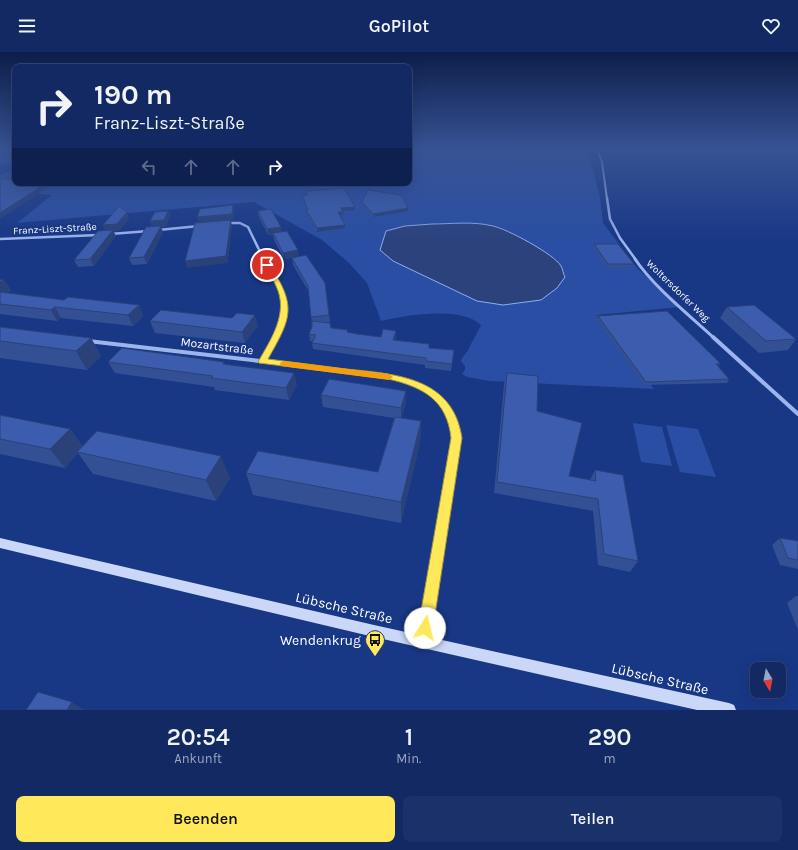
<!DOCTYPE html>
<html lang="de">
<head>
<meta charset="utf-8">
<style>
  :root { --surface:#122964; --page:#1b316a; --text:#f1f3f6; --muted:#9ca6bf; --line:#314578; --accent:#ffe859 }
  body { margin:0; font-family:Karla,sans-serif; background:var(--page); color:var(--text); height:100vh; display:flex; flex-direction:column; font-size:15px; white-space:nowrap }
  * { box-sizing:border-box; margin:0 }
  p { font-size:13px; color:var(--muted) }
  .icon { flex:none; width:22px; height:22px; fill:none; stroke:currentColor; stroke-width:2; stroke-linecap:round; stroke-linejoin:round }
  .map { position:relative; height:658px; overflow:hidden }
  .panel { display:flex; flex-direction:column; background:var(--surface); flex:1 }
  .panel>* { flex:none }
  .top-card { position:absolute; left:12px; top:12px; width:400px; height:122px; border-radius:8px; box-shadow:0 4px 16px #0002,0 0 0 1px var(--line); background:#122964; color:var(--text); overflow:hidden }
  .needle { width:26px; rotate:170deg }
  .buttons { position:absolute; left:750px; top:610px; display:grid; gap:8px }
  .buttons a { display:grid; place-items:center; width:36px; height:36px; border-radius:8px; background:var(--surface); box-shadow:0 4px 16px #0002,0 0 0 1px var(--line); font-size:20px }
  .pin { position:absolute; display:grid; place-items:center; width:34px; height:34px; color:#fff; margin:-17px; border:2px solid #fff; border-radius:50%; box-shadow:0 1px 4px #0007 }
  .me { position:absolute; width:44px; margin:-22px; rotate:9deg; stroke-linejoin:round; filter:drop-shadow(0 0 3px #0008) }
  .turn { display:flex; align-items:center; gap:14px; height:84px; padding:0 16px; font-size:18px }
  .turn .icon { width:52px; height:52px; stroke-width:2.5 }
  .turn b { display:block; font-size:28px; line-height:34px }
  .lanes { display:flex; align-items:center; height:38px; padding:0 16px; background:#0003; justify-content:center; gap:20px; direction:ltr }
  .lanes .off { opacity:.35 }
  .eta { display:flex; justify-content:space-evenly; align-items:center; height:68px; text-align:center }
  .eta b { font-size:24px; font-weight:600; line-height:28px }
  .action { display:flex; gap:8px; margin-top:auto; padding:8px 16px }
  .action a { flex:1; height:46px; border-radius:8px; background:var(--accent); color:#111; font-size:16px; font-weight:600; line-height:46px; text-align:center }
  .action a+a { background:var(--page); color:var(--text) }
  header { display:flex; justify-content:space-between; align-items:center; height:52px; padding:0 16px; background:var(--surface); font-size:18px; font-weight:600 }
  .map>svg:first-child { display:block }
  .green { fill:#2a4ea3 }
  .water { fill:#2b427c; stroke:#8faeef }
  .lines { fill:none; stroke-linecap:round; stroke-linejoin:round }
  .street-far5 { stroke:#9db5ed; stroke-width:2 }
  .street-far4 { stroke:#9db5ed; stroke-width:2.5 }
  .street-far3 { stroke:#9db5ed; stroke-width:3 }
  .street-far2 { stroke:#9db5ed; stroke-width:4 }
  .street-far1 { stroke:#9db5ed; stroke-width:5 }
  .street { stroke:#9db5ed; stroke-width:6 }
  .secondary { fill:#cad7f9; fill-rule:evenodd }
  .wall { fill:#345095 }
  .shaded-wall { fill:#2a4179 }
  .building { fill:#3c5dad; stroke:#2a4179 }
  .route { fill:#ffe859; stroke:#a6973a }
  .slow { fill:#f59e0b }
  .labels { text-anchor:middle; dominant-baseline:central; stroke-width:4; stroke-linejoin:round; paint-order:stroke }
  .far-street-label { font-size:10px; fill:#fff; stroke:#183785 }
  .street-label { font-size:12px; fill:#fff; stroke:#183785 }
  .near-street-label { font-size:14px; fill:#fff; stroke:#183785 }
  .near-poi-label { font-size:14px; fill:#fff; stroke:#183785; text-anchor:end }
</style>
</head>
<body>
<header><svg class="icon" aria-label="menu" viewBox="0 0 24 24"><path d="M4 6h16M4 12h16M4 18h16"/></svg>GoPilot<svg class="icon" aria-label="heart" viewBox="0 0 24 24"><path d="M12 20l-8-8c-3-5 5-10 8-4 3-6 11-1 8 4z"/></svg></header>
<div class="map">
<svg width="798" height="658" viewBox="0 0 798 658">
  <rect width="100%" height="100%" fill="#183785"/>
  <path class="green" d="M0 97H15V113L0 111Z
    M409 97H587L600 145 603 171 638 217 680 255 597 263 654 337 490 329 467 325 462 322 465 318V314L461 309C462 304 466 302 468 298 472 289 477 282 481 273 461 254 406 263 381 269L367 231 349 211 322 188 254 150 17 171 52 143 0 140V123L15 117V131H409Z
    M633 371 662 375 672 414 641 410Z
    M666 373 698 377 716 425 680 420Z"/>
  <path class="water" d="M432 172C451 172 473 169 493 174 507 177 554 202 561 214 563 217 563 222 565 225L557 236 541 248 503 253 477 249 393 209 380 198 386 179 405 174Z"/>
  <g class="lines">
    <path class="street-far5" d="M597 97 602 110 607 147"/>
    <path class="street-far4" d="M607 146 610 167 620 186 636 208
      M228 171H240L248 175 264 208
      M158 178 199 174
      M110 182 149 179
      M0 187 99 183"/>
    <path class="street-far3" d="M264 207C281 235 292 254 275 286
      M635 207C653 234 689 263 714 286"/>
    <path class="street-far2" d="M713 285 798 362
      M88 289 388 324C423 334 447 344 456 383
      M262 310 275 285"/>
    <path class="street-far1" d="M437 505 457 386 456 382"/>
    <path class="street" d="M423 589 437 504"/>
    <path class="secondary" d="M0 486 374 573 729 651 734 653 736 658H697L374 585 0 496Z"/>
  </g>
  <path class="wall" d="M306 139 355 155V158L343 159 344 163H339L345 176 317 180 306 161V158H307L302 143H306Z
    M362 150 408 156V159L374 165 362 153Z
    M168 159 170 165 166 174 161 175 163 180 147 212 132 213 129 206 152 174Z
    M258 159 282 180 299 204 325 231 330 270 325 271 331 276 348 278V281L357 282 381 285H396L395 288 429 296 454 298 451 319 425 316V313L313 297 312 291 313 289H310L309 282 312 275 309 240 293 213 292 206 284 207 274 188 273 183H268L259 165Z
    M129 166 120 178 113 179 116 184 94 214 78 215 74 208 105 178 103 173Z
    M594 192 634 212 633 215 607 216 593 195Z
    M0 227 4 228 11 238 7 241 64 248 139 253 143 264 133 274 61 266 57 269 0 262Z
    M727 255 796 287 788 298 759 301 720 266Z
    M598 264 720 311 718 314 729 327 727 331 644 333 596 267Z
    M232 266 258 274 245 291 155 281 150 269Z
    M0 275 91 286 101 304 87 318 0 306Z
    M108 310H224L225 312 297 333 289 348 215 338 214 335 115 321Z
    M507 321 537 359 569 424 590 428 595 418 638 509 630 520 598 513 593 459 494 441 504 332Z
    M321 343 406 351 401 366 421 369 420 391 401 471 253 443 246 421 378 420 394 366 323 355Z
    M0 363 70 377 83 395 230 426 216 449 93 422 78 401 65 416 0 402Z
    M780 486 798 489V517L780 513 772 493Z
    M796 544H798V578L787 551Z"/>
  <path class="shaded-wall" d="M47 131H52L53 132 0 167V161Z
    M233 153 234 160 233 168 231 169 232 174 228 211 187 216 185 209 199 171 197 165Z
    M355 155V158L342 159 341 156Z
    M408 156V159L374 165 373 162Z
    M168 159 170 165 166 174 161 175 163 180 147 212 144 205 152 176 150 169Z
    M127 160 129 166 120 178 113 179 116 184 94 214 90 207 106 180 103 173Z
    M338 160H343L344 163H338Z
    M345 173V176L317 180V176Z
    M281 175 282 181 268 183 267 177Z
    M298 198 299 205 284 207 283 201Z
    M4 228 11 238 0 245V230Z
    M139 253 143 264 133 274 128 263Z
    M55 255 61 266 57 269 51 258Z
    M255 263 258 274 245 291 242 280Z
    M396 279V285L393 295V288Z
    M91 286 101 304 87 318 76 299Z
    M294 321 297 333 289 348 286 336Z
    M406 339V351L401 367V356Z
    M421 369 420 391 401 471V450Z
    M70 377 83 396 77 400 78 401 65 416 50 397Z
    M221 404 230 426 216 449 206 428Z
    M72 650 85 658H67Z"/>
  <path class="building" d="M0 127H15V131H47L0 161Z
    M344 136 355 155 341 156 343 160H338L345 173 317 176 306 158H308L302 143H307L306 139Z
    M368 138 401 143 408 156 373 162 362 150Z
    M233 153 232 162 197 165 200 157Z
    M119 154 127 160 117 172 103 173Z
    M271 157 281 175 267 177 258 159Z
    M168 159 164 168 150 169 155 160Z
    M231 168 226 204 185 209 195 171Z
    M161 174 144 205 129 206 146 175Z
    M113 178 90 207 74 208 98 179Z
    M287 179 298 198 283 201 273 181Z
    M594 192H618L634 212H608Z
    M306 203 325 231 329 263 311 265 308 234 292 206Z
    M0 227 4 228 0 230Z
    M0 240 64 248 68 245 139 253 128 263 55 255 51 258 0 252Z
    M754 253 796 287 766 289 727 255Z
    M161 258 232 266 237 261 255 263 242 280 150 269Z
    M667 259 720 311 716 312 729 327 646 330 598 264Z
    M312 269 330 271 331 276 348 278 347 280 357 282 381 285 383 277 396 279 393 288 429 292V296L454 298 452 312 426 309V306L312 291 316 283 309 282 312 275Z
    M0 275 91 286 76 299 0 289Z
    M122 296 224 310 223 312 294 321 286 336 211 326 213 324 108 310Z
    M507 321 538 324 537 359 582 371 569 424 596 429 595 418 623 423 638 509 604 502 598 447 497 430Z
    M329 327 406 339 401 356 321 343Z
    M0 363 70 377 50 397 0 387Z
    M395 365 421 369 401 450 246 421 258 399 378 420Z
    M97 379 221 404 206 428 77 400Z
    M780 486 798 489V508L788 506Z
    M38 640 72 650 67 658H26Z"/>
  <linearGradient id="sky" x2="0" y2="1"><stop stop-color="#0d1e49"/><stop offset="0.51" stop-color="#375394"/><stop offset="1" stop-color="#375394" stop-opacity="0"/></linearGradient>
  <rect width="798" height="190" fill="url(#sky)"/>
  <path class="route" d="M264 212H269C297 254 292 265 268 307 294 310 320 314 346 317 396 322 453 325 462 386L433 576 430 581 425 583 420 581 418 576 451 386C447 348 423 335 388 327L259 311 258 310C271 287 289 261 276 234 273 227 268 220 264 213Z"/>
  <path class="slow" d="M284 309 389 322 393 325 389 328 281 314 280 312 281 310Z"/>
  <defs>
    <g id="bus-pin" transform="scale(1)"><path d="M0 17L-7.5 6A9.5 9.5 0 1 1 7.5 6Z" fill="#ffe859" stroke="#183785"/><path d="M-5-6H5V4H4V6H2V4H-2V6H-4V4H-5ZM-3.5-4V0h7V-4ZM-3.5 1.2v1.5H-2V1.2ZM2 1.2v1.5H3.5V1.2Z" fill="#111"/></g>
  </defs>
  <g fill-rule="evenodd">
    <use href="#bus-pin" x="375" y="588"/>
  </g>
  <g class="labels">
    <g class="far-street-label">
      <text transform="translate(55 177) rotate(-3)">Franz-Liszt-Straße</text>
      <text transform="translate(678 239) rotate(44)">Woltersdorfer Weg</text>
    </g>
    <g class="street-label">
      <text transform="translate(217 294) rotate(7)">Mozartstraße</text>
    </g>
    <g class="near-street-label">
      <text transform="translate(344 556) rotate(13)">Lübsche Straße</text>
      <text transform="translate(660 627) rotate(13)">Lübsche Straße</text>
    </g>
    <g class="near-poi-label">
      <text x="361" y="588">Wendenkrug</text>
    </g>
  </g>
</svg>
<div class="buttons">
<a><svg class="needle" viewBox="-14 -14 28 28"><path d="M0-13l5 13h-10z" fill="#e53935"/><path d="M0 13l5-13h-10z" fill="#9ca6bf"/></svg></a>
</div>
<div class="pin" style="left:267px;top:213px;background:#d93025"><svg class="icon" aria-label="arrive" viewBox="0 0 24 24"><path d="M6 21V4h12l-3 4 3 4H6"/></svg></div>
<svg class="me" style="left:425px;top:576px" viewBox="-20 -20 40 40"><circle r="19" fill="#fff"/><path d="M0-13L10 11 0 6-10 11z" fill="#ffe859"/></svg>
<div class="top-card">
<div class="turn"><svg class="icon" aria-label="right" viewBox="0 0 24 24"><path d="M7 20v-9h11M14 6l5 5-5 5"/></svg><div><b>190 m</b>Franz-Liszt-Straße</div></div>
<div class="lanes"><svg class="icon off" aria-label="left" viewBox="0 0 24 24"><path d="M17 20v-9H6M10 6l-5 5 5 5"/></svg><svg class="icon off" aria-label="ahead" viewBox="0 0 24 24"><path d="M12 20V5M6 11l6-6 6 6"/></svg><svg class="icon off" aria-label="ahead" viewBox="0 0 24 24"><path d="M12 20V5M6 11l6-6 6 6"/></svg><svg class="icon" aria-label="right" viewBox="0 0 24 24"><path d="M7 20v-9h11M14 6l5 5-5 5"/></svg></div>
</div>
</div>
<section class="panel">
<div class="eta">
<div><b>20:54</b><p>Ankunft</p></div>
<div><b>1</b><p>Min.</p></div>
<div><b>290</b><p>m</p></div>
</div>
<div class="action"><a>Beenden</a><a>Teilen</a></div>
</section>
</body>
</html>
